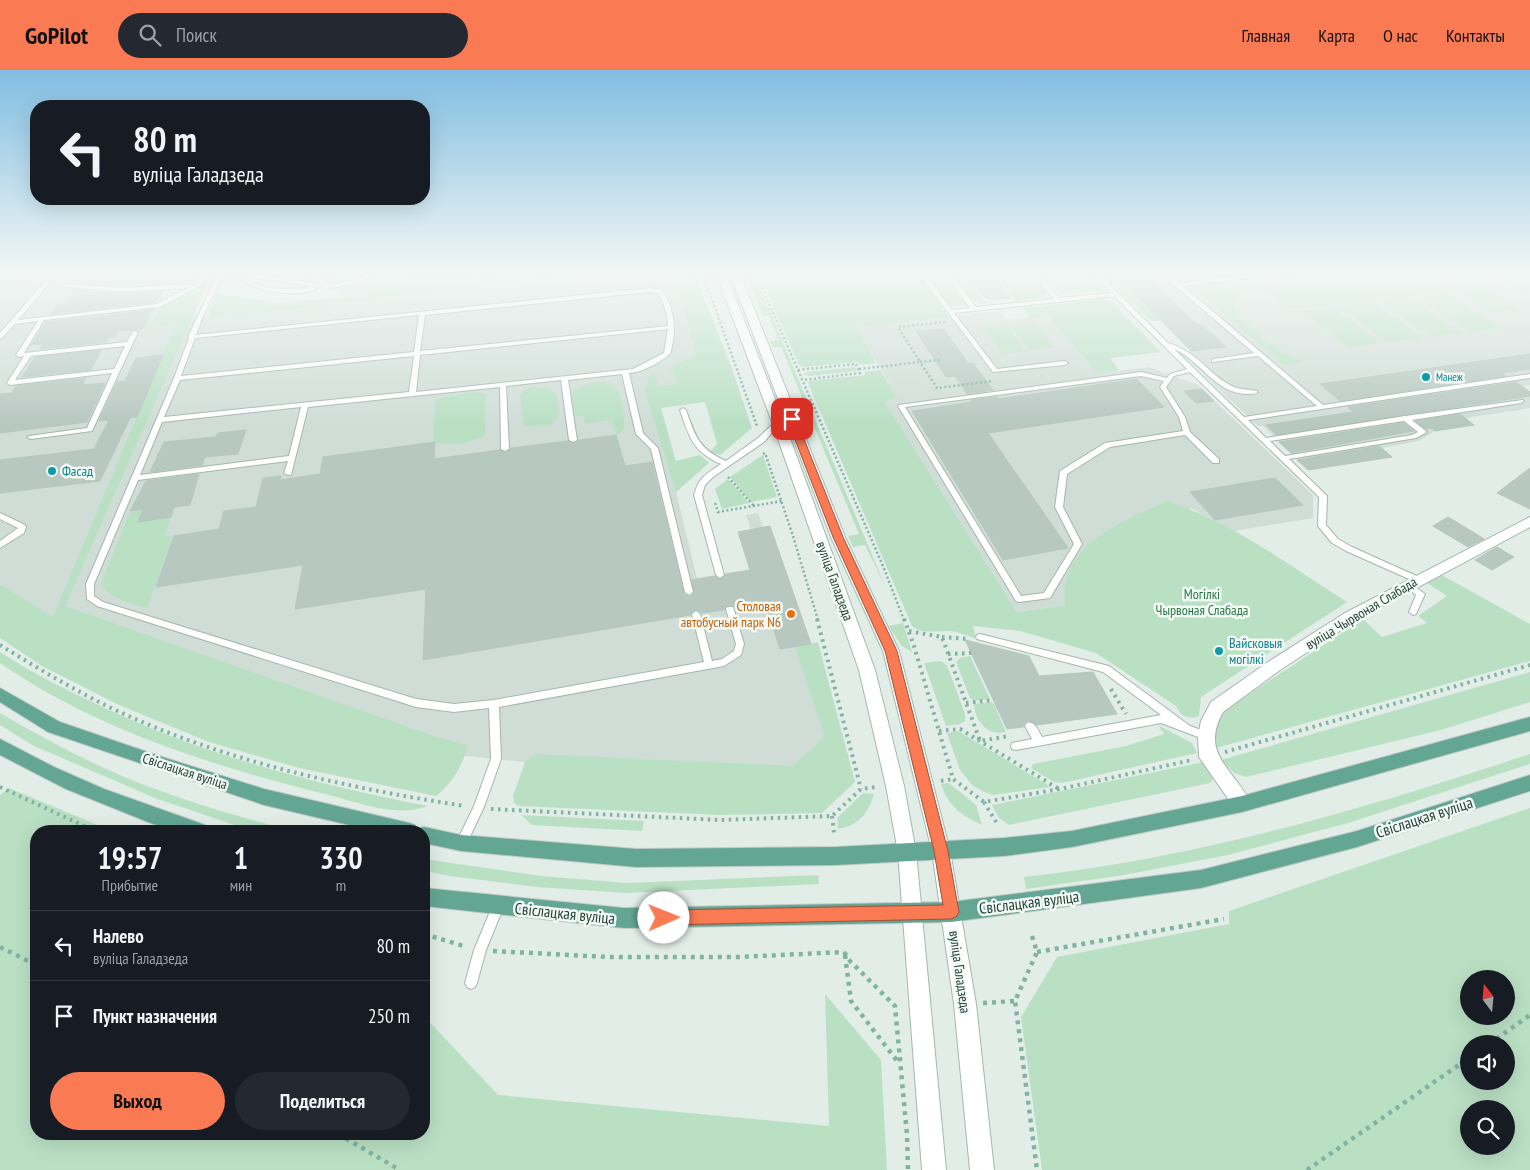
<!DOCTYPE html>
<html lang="ru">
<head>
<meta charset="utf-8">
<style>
  :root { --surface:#171b24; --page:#242831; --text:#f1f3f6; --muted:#9ea1a6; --line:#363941; --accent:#fa7a54 }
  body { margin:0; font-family:"PT Sans Narrow",sans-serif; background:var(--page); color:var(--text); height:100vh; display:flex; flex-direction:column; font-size:19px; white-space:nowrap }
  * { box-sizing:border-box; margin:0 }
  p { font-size:16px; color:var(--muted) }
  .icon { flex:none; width:28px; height:28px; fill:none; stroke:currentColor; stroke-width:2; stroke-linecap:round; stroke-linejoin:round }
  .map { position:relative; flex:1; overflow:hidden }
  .panel { position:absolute; left:30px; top:755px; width:400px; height:315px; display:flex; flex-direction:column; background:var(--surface); border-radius:20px; box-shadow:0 5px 20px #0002 }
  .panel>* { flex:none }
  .guide { position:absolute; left:30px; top:30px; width:400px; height:105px; border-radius:20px; box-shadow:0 5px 20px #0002; background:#171b24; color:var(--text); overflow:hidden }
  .needle { width:32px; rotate:344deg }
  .controls { position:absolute; left:1460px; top:900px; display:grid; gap:10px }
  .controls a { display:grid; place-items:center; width:55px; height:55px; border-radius:50%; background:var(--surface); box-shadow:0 5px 20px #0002; font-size:25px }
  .pin { position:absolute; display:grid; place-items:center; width:42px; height:42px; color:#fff; margin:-21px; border-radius:10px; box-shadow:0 2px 8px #0006 }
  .me { position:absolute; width:55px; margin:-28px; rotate:89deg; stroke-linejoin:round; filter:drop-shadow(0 0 4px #0008) }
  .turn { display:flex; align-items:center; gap:18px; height:105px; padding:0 20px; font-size:22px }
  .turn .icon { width:65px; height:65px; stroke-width:2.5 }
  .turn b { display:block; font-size:35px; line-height:42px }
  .eta { display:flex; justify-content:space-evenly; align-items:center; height:85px; text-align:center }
  .eta b { font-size:30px; font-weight:600; line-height:35px }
  .button { display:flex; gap:10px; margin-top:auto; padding:10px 20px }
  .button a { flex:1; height:58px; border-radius:30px; background:var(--accent); color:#111; font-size:20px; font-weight:600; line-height:58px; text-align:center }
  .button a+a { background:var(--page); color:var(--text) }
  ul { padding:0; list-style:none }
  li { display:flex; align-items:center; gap:15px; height:70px; padding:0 20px; border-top:1px solid var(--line) }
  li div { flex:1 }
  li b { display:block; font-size:19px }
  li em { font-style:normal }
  header { display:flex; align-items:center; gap:30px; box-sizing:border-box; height:70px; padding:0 25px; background:var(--accent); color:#111 }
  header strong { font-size:24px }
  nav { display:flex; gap:28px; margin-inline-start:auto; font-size:18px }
  .search { width:350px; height:45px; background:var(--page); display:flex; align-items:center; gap:12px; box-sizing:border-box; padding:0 18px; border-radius:28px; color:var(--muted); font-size:19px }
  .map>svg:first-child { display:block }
  .built { fill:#d0ddd7 }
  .green { fill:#bae0c4; fill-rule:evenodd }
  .building { fill:#b7c8c1; stroke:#b4c8bf }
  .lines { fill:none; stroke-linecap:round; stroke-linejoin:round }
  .lane-casing { stroke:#a4b6af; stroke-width:2 }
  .street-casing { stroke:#a4b6af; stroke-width:2 }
  .secondary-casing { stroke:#a0bab0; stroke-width:2 }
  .primary-casing { stroke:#c1cac7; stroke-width:2 }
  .path-far2 { stroke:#81b3a3; stroke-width:2.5; stroke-dasharray:2 2.5; stroke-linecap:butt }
  .path-far1 { stroke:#81b3a3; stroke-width:4; stroke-dasharray:2.5 4.5; stroke-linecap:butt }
  .path { stroke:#81b3a3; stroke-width:4.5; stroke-dasharray:4 5; stroke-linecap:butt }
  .lane { fill:#fff; fill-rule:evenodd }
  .street { fill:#fff; fill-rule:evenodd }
  .secondary { fill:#fff; fill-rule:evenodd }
  .primary { fill:#64a694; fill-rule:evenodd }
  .route { fill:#fa7a54; stroke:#a24f37 }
  .culture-dot { fill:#0f9aa8; stroke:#f3faf6; stroke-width:2 }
  .food-dot { fill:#e8710a; stroke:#f3faf6; stroke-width:2 }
  .labels { text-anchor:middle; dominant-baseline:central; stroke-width:5; stroke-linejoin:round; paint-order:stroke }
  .far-culture-label { font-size:11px; fill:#0d838f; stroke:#f3faf6; text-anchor:start }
  .culture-label { font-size:14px; fill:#0d838f; stroke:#f3faf6; text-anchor:start }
  .street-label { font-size:14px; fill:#214037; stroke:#f3faf6 }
  .park-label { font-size:14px; fill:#287947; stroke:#f3faf6 }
  .food-label { font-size:14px; fill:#c56008; stroke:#f3faf6; text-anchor:end }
  .near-street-label { font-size:16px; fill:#214037; stroke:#f3faf6 }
</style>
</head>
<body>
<header>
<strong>GoPilot</strong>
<div class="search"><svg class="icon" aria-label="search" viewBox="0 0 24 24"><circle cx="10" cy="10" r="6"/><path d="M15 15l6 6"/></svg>Поиск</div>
<nav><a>Главная</a><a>Карта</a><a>О нас</a><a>Контакты</a></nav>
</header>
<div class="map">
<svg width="1530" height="1100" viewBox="0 0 1530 1100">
  <rect width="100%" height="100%" fill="#e2ede8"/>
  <path class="built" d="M0 201H190L183 216 166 218 161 227 199 229 191 247 339 233 346 227 336 225 346 217 376 221 582 201H670L687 208 712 298 661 338 683 415 676 422 697 508 750 500 738 462 751 460 746 445 758 443 763 457 770 456 811 574 831 672 796 711 525 692 427 682 52 548 0 514Z
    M1113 201H1530V315L1523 316 1530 322V338L1466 348 1474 355 1435 361 1419 371 1382 378 1392 387 1308 400 1263 356H1258L1181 283 1191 281Z
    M1000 241 1007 250 1048 246 1097 303 1149 297 1198 315 1313 425V448L1233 461 1191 438 1065 535 1017 542 883 330 898 328 856 257Z"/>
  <path class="green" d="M208 201H213L65 536 437 667 467 675C465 693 451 715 436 726L299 698 209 672 119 635 42 596 0 568V514L53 547 175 255 147 258C160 238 175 228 199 221Z
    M318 201H369C357 207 341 215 328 209 324 207 321 203 318 201Z
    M533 201H622L377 227 371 231 208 247 217 223 276 233 346 227 366 230 375 221 356 219 374 209V207L386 202 454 205Z
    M657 201H676L696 209 731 296 752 358 720 385 710 382 717 374 705 332 661 338 675 391 700 385 709 393 676 422 645 321 649 306 655 302 658 316 678 314 670 298 696 284 676 210Z
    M745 201H753L885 516 865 475 853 477 848 466 859 464 781 277H773L771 271 779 270 769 246H763Z
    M758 201H917L949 247 859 257 858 259 876 293 861 295 857 292 804 297 799 295Z
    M923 201H941L967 235 949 236Z
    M992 201H1002L1007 207 1031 205 1047 224 1044 228 1016 231Z
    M1039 201H1086L1102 217 1101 220 1063 224 1058 221Z
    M1100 201H1113L1162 251H1151L1147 248Z
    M1490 201H1523L1530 205V223H1526Z
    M1421 202 1450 221 1288 239 1264 219Z
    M965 205 987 233C970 235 963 219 953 207Z
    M1245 210 1254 217C1240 220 1236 227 1233 240L1247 254 1264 264 1258 268 1302 292 1284 295 1196 219 1198 215Z
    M1478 214 1519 239 1493 242 1454 217Z
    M1448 224 1500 258 1470 262 1420 228Z
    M1104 229 1112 232 1161 282 1110 288 1119 300 1097 303 1048 246 1031 248 1023 238Z
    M1411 229 1461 263 1431 267 1382 232Z
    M1373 233 1423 268 1387 272 1340 237Z
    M1333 238 1380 273 1348 277 1303 241Z
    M1035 254 1054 277 1029 280 1011 257Z
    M1007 256 1026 281 1002 284 984 258Z
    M855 297 857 301 810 306 804 305 806 302Z
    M880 300 898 328 884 331 1017 542 1065 535C1058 474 1123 452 1167 431 1232 452 1290 496 1347 532L1201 627 1199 646C1189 650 1180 646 1176 636L1096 583 1020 561 973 556 976 568C967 566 957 561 948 561 935 561 922 564 912 556L808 313 809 311 865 305V302Z
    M593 312C600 312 610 312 616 318 622 324 627 354 623 361L616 365 612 350 585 354 584 346H575L572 326 575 319Z
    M535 317 549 319 556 323 560 346 551 354 527 357 523 354 520 325 525 320Z
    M477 322 486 324 485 365C474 373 446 377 433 372L435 329Z
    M763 385 777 427 751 432 730 407Z
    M728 409 749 433 722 439 715 419Z
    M143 439 139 452 171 447 165 466H173L147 538C130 533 110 530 101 513L130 441Z
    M1438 503 1530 554V591L1216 678C1215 660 1216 652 1228 638L1363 549 1382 567 1427 553 1418 546 1447 526 1424 511Z
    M903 553 912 582 902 576 888 556Z
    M818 572 855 712 822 743 719 745 519 736 514 733 513 726 525 692 535 684 792 696 825 667 795 577Z
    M0 582C27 600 57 615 86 629 195 683 310 713 428 736 396 748 361 733 329 725 215 697 97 660 0 593Z
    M970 586 990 629 974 631 970 628 956 592 960 588Z
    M940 591 947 595 965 644V651L960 654 946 656 924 593Z
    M1530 602V632L1441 660 1246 707 1234 703 1221 690Z
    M991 632 994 634 1006 662C988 666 975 652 974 634Z
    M0 643C50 672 106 702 161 721 204 737 248 749 292 761H252L155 728 34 676 0 655Z
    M1158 655 1192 673 1197 683 1062 713 1054 712 1031 698 1033 694 1126 676 1164 664Z
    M958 661 1051 717 993 725 982 721 972 715 960 700 947 663Z
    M1530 684V694L1348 753 1228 785 1124 805 1026 819 1024 807C1198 788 1364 739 1530 684Z
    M1204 692 1211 702 1213 709 1210 713 1009 755 999 748 992 735Z
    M949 713 976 735 982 755C962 746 948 736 941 714Z
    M9 718 112 761H36V1064H424V946L498 1025 829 1056 825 924 881 990 887 1100H0V725Z
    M863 723 874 724C869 743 858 756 838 759L837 748Z
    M1530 738V1100H1042L1021 947 1057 887 1229 854V841ZM1469 909H1506V946H1469ZM1469 974H1506V1011H1469ZM1469 1039H1506V1076H1469Z
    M521 745 644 751 642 761 532 755Z
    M424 789 541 806 627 813 818 805 819 814 626 823 537 817 450 806 424 801Z"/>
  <path class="building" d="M0 201H37L27 215 0 218Z
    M87 201H190L185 212 123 216 79 213Z
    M965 201H989L1011 228 993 230 986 228Z
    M1113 201H1142L1198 255H1202L1226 277 1191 281Z
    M75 220 123 224 164 221 156 232 50 244 57 235 66 234Z
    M153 240 143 259 118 261 115 267H109L106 272 40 279 43 274 31 275 46 252Z
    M944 259 968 293H973L993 320 967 324 955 306 946 307 916 261Z
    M101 280 91 300 22 307 35 287Z
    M1530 284V299L1503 303 1506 306 1340 331 1320 314Z
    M163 285 137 347 130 348 100 411 0 423V390L94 379 109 350 99 351 117 312 125 311 136 288Z
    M86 308 82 315 105 313 87 352 0 363V324L12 323 16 316Z
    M1137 309 1164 337 988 363 1068 478 1003 490 912 341 972 332 971 330 997 327 998 329Z
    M1516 312 1530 322V326L1276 365 1266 355 1353 342 1348 337Z
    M1202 319 1214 331 1196 333 1184 321Z
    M1460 344 1474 355 1435 361 1432 358 1426 359 1416 351Z
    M1403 353 1414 361 1291 383 1279 372Z
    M246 360 238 384 205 387 202 395 150 402 164 372 216 367 218 363Z
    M616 365 625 396 652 392 684 524 689 527 694 524 692 510 715 506 720 510 726 504 750 500 738 462 770 456 811 574 780 579 765 533 735 538 733 535H727L724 540 702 543 696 539 690 545 423 590 426 519 295 539 303 495 156 517 174 466 219 459 224 441 256 437 263 408 281 406 280 410 320 404 323 387 435 372 434 389 500 380 506 383 511 378 568 371 574 374 579 370Z
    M1379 376 1392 387 1308 400 1297 390Z
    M1530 398V439L1497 423Z
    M199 404 190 435 174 437 171 447 138 452 143 439 130 441 146 411Z
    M1275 408 1303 435 1215 450 1190 422Z
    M1448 447 1473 462 1484 469 1468 477 1433 456Z
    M1497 477 1514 487 1492 500 1475 490Z
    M965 570 1029 586 1039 606 1093 602 1117 644 1037 655 1029 651 1025 652 1023 657 1007 659Z"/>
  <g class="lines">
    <g class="lane-casing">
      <path id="lane" d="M54 201H60L18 250 157 234 188 218 123 222 66 217 63 215 64 214 123 218 190 214 193 216 196 214 202 201H208L200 216 160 237 44 250 24 283 127 272 133 261 138 262 92 361 31 369 27 367 29 366 87 358 112 303 10 315 7 313 24 286 19 287 16 285 38 251 15 254 2 268 0 269V263ZM125 276 114 299 15 310 31 286Z
        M219 201H235L330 215 358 209 372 201H380L362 211 330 219 224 203 203 246 196 265 649 218 662 220C675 240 677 261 670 284 659 293 643 302 629 303L643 363 658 378 693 522 689 525 685 522 651 379 636 364 622 304 568 310 577 370 573 372 569 370 561 310 506 316 509 379 505 381 501 379 500 317 308 337 291 405H288L284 403 288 391 138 410 94 514V526L103 532 416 629 454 634 494 630 704 592 692 544 696 541 700 544 712 591 722 589 734 581 736 574 726 539 727 537H733L744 574 741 585 724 596 499 637 501 689 484 737 465 777 461 778 457 777 456 773 474 736 491 689 489 638 454 642 416 637 97 536 87 529 86 514 174 308 189 268 188 267ZM649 222 658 223C664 233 668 244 668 256L420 281 425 245ZM419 245 414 282 181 306 195 268ZM668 259 664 283 633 299 416 322 420 285ZM414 286 409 322 164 347 180 310ZM301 337 289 386 140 405 162 352Z
        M298 201 316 202 324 211 331 213 328 215 320 213 312 204Z
        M917 201H923L952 240 970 238 943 201H949L976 237 1054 229 1033 205 1009 207 1003 201H1009L1011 203 1036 201 1060 228 1111 223 1090 201H1096L1168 273C1199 282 1209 306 1234 317 1242 320 1249 319 1257 321L1258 322C1255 324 1252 324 1247 324 1216 324 1200 290 1174 279L1244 347 1317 336 1258 286 1212 292V290L1214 289 1254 283 1175 216 1159 201H1166L1180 213 1282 201H1302L1183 216 1323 335 1530 304V308L1248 350 1266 368 1405 346 1523 330 1524 331 1521 333 1412 350 1427 362 1416 368 1289 389 1327 426 1326 455 1338 469 1352 477 1421 508 1422 510 1418 513 1346 481 1332 473 1318 456 1319 427 1190 302 1174 306 1166 317 1185 347 1190 362 1219 389V393H1213L1185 365 1110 377 1067 404 1063 437 1082 474 1050 528 1019 532 1016 531 898 336 899 335 1141 302 1167 308 1170 304 1187 299 1114 226 954 243 997 299 1065 291 1068 293 1065 295 993 302ZM1141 306 1164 311 1160 317 1179 347 1183 361 1105 373 1060 401 1055 437 1074 474 1044 523 1021 526 905 337ZM1404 351 1418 362 1412 365 1285 386 1270 371Z
        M1218 201H1224L1220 205 1217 203Z
        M245 207C250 210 254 213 259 215 276 221 296 219 313 217L316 219C299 228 256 222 242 209Z
        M683 338 686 340C695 366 699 379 726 391L758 368 776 351H780L781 352 764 372 713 407 705 415 702 425 724 505 720 508 716 505 694 425C699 407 706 404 721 394 693 382 689 367 680 340Z
        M0 443 25 455 26 457 24 463 0 478V471L18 458 0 449Z
        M1408 512 1425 524 1416 544 1413 545 1409 542 1416 525 1404 515 1405 513Z
        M980 564 1109 596 1190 656 1209 663 1211 666 1209 669 1206 670 1161 653 1016 680 1012 679 1011 676 1012 673 1032 669 1025 656 1027 653C1035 650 1038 661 1042 667L1161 645 1103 602 977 569 976 567 977 565Z
        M498 830 502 832 504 836 486 880 477 913 475 917 471 919 467 917 465 913 474 880 494 832Z"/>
    </g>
    <g class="street-casing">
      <path id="street" d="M1530 447V457L1355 551 1280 600 1223 642C1199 685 1235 699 1251 734L1248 740 1242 742 1236 740 1199 687 1198 666 1201 651 1211 632 1268 592 1345 543Z"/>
    </g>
    <g class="secondary-casing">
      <path id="secondary" d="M715 201H725L784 352 875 600 904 716 916 782 946 1100H922L898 782 886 716 859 600 772 352Z
        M729 201H739L845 467 899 581 950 781 976 934 994 1100H970L954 934 932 781 883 581 831 467Z"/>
    </g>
    <g class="primary-casing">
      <path id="primary" d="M0 618 60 652 156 685 264 719 409 753 415 755 417 759 424 757 461 765 636 779 836 777 1004 768 1072 761 1242 726 1530 647V661L1242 742 1072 777 1004 786 836 795 636 797 461 781 424 773V761H375L264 735 48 662 0 632Z
        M0 669 54 697 104 719 205 755 208 761H175L148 752 66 719 0 685Z
        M1530 705V721L1357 777 1201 818 951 852 624 858 424 836V818L624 838 951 832 1201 800 1357 761Z"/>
    </g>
    <path class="path-far2" d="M390 201 438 204 524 201
      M683 201 705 210
      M702 201 757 356
      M755 201 883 496 904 550
      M940 290 920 292 937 318 993 311
      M859 299 920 292 898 257 946 252
      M798 300 856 294 860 303 803 310
      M763 384 765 383 793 466 818 550
      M728 407 754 436
      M715 433 718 442 782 431"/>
    <path class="path-far1" d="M817 549 861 719
      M904 549 914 576 953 709 984 732 1060 719 1192 690
      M909 561 942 567 980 671 1009 666
      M942 567 970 569
      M0 575C34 596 69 617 105 635 218 690 342 717 465 736
      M948 584 971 583
      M1111 619 1126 644
      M966 633 994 630
      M939 661 960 659 1059 719
      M1225 682 1530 595
      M941 711 953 709
      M0 717 95 761
      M984 732 998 755
      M491 739 720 750 832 746 861 719 876 717
      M832 746 834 763"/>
    <path class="path" d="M424 864 467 877
      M1032 866 1037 882 1015 931 1037 1100
      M0 877 36 895
      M493 881 608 887H738L844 882
      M844 882 850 891 895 936 907 1065 908 1100
      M1037 882 1224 849
      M845 885 851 931 898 992
      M983 933 1015 931
      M1489 974 1530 945
      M338 1064 400 1100
      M1307 1100 1469 988"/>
    <use href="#lane" class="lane"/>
    <use href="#street" class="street"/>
    <use href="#secondary" class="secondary"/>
    <use href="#primary" class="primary"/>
  </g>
  <linearGradient id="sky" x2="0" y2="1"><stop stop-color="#81bde1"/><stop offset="0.57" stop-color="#f2f7f5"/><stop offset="1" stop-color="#f2f7f5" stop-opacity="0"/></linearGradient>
  <rect width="1530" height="355" fill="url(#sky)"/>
  <path class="route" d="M792 346 796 349 843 467 897 581 948 781 959 842 956 847 951 849 664 855 658 853 656 848 658 843 664 840 943 835 934 781 885 581 833 467 787 349Z"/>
  <g class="culture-dot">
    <circle cx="1426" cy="307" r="5"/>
    <circle cx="52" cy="401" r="5"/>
    <circle cx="1219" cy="581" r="5"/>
  </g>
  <circle class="food-dot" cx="791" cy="544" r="5"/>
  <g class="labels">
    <g class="far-culture-label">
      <text x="1436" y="307">Манеж</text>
    </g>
    <g class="culture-label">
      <text x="62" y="401">Фасад</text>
      <text x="1229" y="573">Вайсковыя<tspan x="1229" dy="16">могілкі</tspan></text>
    </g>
    <g class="street-label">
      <text transform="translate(835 511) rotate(70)">вуліца Галадзеда</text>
      <text transform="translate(1361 543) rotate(-31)">вуліца Чырвоная Слабада</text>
      <text transform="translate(185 701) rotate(18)">Свіслацкая вуліца</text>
      <text transform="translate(960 902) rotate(82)">вуліца Галадзеда</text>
    </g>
    <g class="park-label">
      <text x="1202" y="524">Могілкі<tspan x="1202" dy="16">Чырвоная Слабада</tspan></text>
    </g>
    <g class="food-label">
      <text x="781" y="536">Столовая<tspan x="781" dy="16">автобусный парк N6</tspan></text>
    </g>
    <g class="near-street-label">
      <text transform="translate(1424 747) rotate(-18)">Свіслацкая вуліца</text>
      <text transform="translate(1029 832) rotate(-7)">Свіслацкая вуліца</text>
      <text transform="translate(565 843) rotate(6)">Свіслацкая вуліца</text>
    </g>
  </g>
</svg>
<div class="controls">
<a><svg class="needle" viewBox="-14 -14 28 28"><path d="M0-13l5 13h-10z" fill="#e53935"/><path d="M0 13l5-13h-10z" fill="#9ea1a6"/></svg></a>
<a><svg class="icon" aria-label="sound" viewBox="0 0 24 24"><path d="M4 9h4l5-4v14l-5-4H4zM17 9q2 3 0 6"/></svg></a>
<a><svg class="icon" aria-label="search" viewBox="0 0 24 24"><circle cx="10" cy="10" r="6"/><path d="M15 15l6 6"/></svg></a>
</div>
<div class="pin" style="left:792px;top:349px;background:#d93025"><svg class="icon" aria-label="arrive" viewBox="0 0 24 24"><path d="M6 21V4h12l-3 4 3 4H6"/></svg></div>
<svg class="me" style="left:664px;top:848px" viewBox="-20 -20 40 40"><circle r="19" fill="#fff"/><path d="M0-13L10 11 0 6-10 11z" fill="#fa7a54"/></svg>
<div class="guide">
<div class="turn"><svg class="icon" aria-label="left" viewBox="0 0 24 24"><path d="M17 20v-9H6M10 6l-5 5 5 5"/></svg><div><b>80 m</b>вуліца Галадзеда</div></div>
</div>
<section class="panel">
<div class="eta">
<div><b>19:57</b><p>Прибытие</p></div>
<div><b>1</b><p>мин</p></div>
<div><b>330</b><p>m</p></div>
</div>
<ul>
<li><svg class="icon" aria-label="left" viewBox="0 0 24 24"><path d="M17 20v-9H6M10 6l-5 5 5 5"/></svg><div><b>Налево</b><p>вуліца Галадзеда</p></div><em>80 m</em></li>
<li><svg class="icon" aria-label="arrive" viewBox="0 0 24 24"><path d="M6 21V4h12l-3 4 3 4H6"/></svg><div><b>Пункт назначения</b></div><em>250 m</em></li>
</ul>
<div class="button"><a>Выход</a><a>Поделиться</a></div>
</section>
</div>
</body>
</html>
